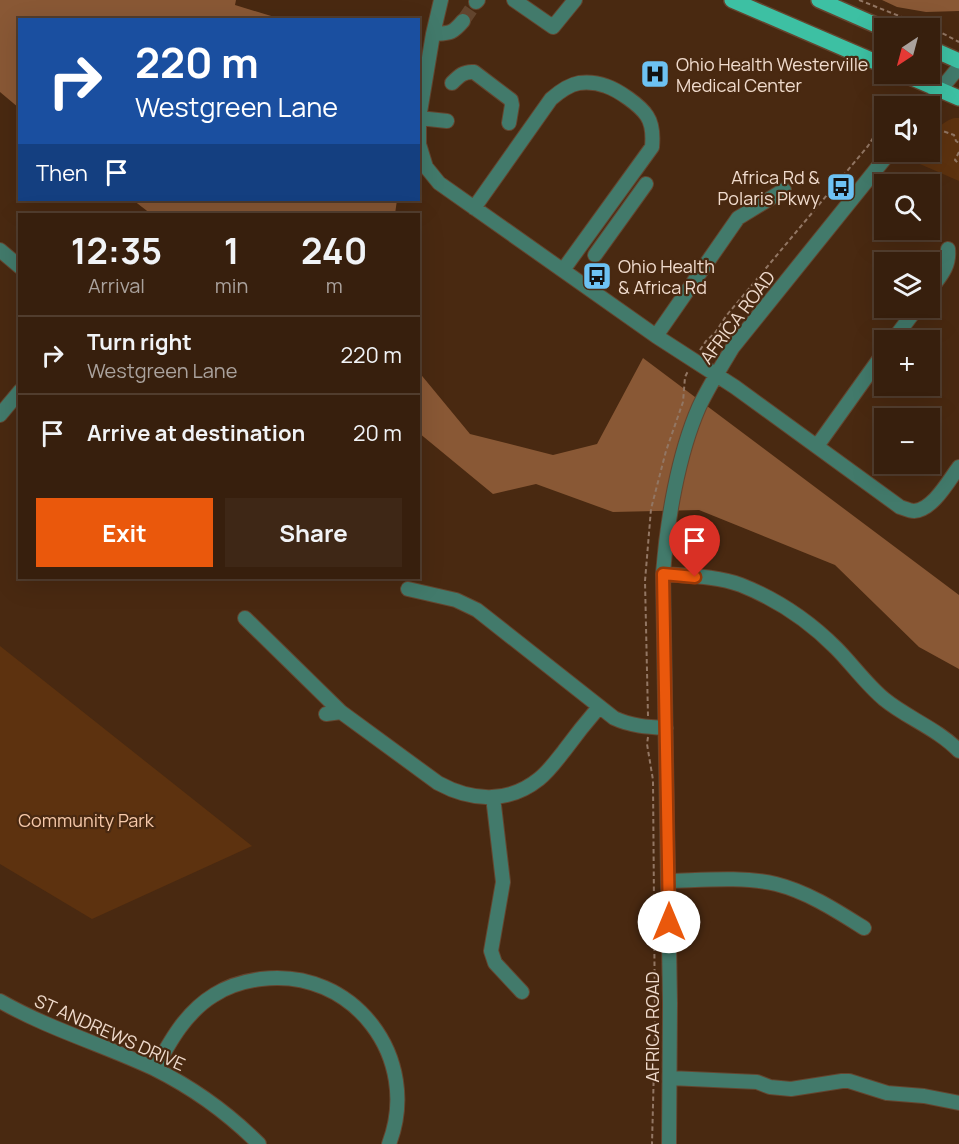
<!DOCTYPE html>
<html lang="en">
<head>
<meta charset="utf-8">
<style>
  :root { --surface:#371f0d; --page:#3e2716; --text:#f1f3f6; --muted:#aaa29d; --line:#513d2e; --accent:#ea580c }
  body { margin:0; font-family:Manrope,sans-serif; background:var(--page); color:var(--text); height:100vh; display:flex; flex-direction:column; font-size:22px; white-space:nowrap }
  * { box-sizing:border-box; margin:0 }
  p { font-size:20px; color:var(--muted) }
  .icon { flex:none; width:33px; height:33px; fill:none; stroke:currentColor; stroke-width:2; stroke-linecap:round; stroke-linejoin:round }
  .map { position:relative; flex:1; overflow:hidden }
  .details { position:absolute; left:18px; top:213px; width:402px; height:366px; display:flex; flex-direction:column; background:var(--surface); border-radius:0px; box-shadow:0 6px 24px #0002,0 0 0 2px var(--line) }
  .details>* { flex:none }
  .banner { position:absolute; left:18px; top:18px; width:402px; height:183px; border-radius:0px; box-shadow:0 6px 24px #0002,0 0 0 2px var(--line); background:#1a4fa0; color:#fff; overflow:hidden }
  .needle { width:39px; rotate:216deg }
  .tools { position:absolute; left:874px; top:18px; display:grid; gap:12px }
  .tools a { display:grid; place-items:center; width:66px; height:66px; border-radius:0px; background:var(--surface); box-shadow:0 6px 24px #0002,0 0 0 2px var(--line); font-size:30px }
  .pin { position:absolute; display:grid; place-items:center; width:51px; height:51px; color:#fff; margin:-62px -26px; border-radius:50% 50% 50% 0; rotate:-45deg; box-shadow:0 0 6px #0007 }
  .pin .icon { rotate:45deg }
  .me { position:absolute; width:66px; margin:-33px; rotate:0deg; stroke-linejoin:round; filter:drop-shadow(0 0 4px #0008) }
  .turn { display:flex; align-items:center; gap:21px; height:126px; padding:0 18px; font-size:27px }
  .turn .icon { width:78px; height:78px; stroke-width:2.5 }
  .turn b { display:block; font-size:42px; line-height:51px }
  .then { display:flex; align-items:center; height:57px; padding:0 18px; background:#0003; gap:12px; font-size:22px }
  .eta { display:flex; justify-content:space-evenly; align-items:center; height:102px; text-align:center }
  .eta b { font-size:36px; font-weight:700; line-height:42px }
  .cta { display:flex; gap:12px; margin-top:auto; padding:12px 18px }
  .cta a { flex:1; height:69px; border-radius:0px; background:var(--accent); color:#fff; font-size:24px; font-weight:700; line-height:69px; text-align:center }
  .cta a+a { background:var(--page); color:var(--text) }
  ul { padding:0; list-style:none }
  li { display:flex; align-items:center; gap:18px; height:78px; padding:0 18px; border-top:2px solid var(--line) }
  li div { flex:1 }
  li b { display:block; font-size:22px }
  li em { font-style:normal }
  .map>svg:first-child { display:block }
  .green { fill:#5d320f }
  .forest { fill:#895835 }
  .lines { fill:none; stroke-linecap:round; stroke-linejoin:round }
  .minor-tunnel { stroke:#62442d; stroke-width:14; stroke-dasharray:14 7; stroke-linecap:butt }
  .minor-casing { stroke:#64452f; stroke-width:16 }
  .major-casing { stroke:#64452f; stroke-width:18 }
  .path { stroke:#927663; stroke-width:2; stroke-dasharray:4.5 3; stroke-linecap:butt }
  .minor { stroke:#427a6b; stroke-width:14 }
  .major { stroke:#3dc0a3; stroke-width:15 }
  .route-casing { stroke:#983908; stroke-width:15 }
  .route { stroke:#ea580c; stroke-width:10 }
  .labels { text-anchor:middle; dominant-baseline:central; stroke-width:4.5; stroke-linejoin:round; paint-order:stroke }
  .poi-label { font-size:18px; fill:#f0dbcd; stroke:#492911; text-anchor:start }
  .street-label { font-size:18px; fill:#f0dbcd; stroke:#492911 }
  .park-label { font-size:18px; fill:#f7c9aa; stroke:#492911 }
</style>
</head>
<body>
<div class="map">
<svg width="959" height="1144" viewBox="0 0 959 1144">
  <rect width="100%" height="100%" fill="#492911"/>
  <path class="green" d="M955 118H959V181L913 161 920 152H930C930 148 929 144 930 141 932 132 946 119 955 118Z
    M0 646 252 846 92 919 0 864Z"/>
  <path class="forest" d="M0 0H236L235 5 281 19 20 20 19 108 0 92Z
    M882 0H959V11L926 12 897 7Z
    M133 200H397L395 214H151Z
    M643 358 959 595V669L919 647 835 565 699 510 613 512 536 484 493 494 419 433 418 371 470 434 553 455 597 444Z"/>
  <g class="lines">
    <path class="minor-tunnel" d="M463 21 476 2"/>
    <g class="minor-casing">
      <path id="minor" d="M441 0 433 34 419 118V144L426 167 439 183 656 336 735 387 900 507C904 508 909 511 914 511 933 510 949 480 959 467
        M514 0 553 27 575 0
        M476 2 478 0
        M433 34C450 33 452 34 463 21
        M452 83C459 76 464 71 474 72L511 100 512 105 509 123
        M927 106 959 67
        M419 118 447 121
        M474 208 551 99C559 92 568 85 579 83 588 82 598 83 606 86 618 90 640 105 647 116 653 125 653 136 652 147L563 270
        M0 250 20 267
        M595 255 646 184
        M930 290C940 276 950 267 948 249
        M656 336 738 218 784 190
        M893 340 917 308
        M0 415 20 391
        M817 446 885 351
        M663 574C689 576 717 576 741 585 776 599 810 622 836 648 852 664 866 684 884 699 907 718 938 729 959 751
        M408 589 456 600 477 610 614 718C631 726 647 727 666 728
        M245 618 341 712
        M326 714 341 712 438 783C471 801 508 804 539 779 549 771 556 761 564 751 575 736 587 721 599 707
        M493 797 503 882 491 951 495 963 522 992
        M669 881C704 880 742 876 776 884 808 892 837 911 864 928
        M0 1001C49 1029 104 1045 155 1069 193 1088 229 1114 259 1144
        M155 1069C170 1041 186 1012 214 995 228 986 245 981 261 979 353 967 422 1058 389 1144
        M670 1078 757 1082 770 1087 791 1089 842 1081H849L887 1093 924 1096 959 1103
        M669 1144 670 1003 663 574C667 521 678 455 699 407 709 386 721 367 733 347L890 152"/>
    </g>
    <g class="major-casing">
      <path id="major" d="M732 0 885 66
        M819 0 885 29
        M930 48 959 61
        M903 74 959 98"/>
    </g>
    <path class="path" d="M859 0 942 33 959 42
      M893 106 894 99 901 98
      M937 129 954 135 956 141 959 143
      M959 152 955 160 959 164
      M700 350 706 341 715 333 726 316 868 146 885 119
      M648 716 645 581 651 509 666 451 683 402 685 377 688 371
      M648 737 647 744 653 780 655 1028 652 1144"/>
    <use href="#minor" class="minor"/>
    <use href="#major" class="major"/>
  </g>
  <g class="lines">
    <g class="route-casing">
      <path id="route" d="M669 922 663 574 695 577"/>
    </g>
    <use href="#route" class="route"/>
  </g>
  <defs>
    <g id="hospital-square" transform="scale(1.5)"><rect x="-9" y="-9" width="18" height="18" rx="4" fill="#6dc2f3" stroke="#492911"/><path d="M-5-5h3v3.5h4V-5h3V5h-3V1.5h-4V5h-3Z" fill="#111"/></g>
    <g id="bus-square" transform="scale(1.5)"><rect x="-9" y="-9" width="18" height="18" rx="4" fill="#6dc2f3" stroke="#492911"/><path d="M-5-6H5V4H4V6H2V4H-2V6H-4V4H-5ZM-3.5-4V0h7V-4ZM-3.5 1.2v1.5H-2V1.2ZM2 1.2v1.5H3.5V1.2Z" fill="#111"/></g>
  </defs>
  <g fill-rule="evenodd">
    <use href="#hospital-square" x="655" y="74"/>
    <use href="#bus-square" x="841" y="187"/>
    <use href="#bus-square" x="597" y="276"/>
  </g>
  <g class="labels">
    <g class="poi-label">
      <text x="676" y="64">Ohio Health Westerville<tspan x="676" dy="21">Medical Center</tspan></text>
      <text x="820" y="177" text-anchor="end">Africa Rd &amp;<tspan x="820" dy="21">Polaris Pkwy</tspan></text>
      <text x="618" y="266">Ohio Health<tspan x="618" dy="21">&amp; Africa Rd</tspan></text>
    </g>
    <g class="street-label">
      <text transform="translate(737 317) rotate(-53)">AFRICA ROAD</text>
      <text transform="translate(652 1027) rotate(-90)">AFRICA ROAD</text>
      <text transform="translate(110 1032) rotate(24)">ST ANDREWS DRIVE</text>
    </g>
    <g class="park-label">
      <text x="86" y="820">Community Park</text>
    </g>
  </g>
</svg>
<div class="tools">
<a><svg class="needle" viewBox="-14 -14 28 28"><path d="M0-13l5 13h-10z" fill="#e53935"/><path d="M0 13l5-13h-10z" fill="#aaa29d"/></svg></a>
<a><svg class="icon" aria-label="sound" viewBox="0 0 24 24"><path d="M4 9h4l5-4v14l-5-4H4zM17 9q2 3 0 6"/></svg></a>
<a><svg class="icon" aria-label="search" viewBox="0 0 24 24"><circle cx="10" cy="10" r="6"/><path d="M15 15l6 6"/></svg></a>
<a><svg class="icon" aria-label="layers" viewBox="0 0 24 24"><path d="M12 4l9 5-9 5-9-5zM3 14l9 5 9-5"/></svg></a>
<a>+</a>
<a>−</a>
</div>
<div class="pin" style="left:695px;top:577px;background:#d93025"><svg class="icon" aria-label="arrive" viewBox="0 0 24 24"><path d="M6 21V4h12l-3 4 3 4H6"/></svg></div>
<svg class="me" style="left:669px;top:922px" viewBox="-20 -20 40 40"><circle r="19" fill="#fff"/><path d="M0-13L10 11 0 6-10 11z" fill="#ea580c"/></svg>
<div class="banner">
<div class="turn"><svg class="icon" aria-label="right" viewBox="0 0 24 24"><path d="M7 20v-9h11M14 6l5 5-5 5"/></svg><div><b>220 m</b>Westgreen Lane</div></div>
<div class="then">Then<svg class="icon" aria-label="arrive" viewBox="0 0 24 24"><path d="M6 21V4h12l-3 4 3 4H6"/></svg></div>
</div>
<section class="details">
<div class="eta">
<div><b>12:35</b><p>Arrival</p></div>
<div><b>1</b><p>min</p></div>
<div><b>240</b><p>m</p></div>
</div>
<ul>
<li><svg class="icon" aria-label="right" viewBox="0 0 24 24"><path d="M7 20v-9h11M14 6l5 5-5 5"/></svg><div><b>Turn right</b><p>Westgreen Lane</p></div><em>220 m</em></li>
<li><svg class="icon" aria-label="arrive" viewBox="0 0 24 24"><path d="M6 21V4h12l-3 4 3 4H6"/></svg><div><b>Arrive at destination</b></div><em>20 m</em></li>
</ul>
<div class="cta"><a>Exit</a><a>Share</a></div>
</section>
</div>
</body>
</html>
